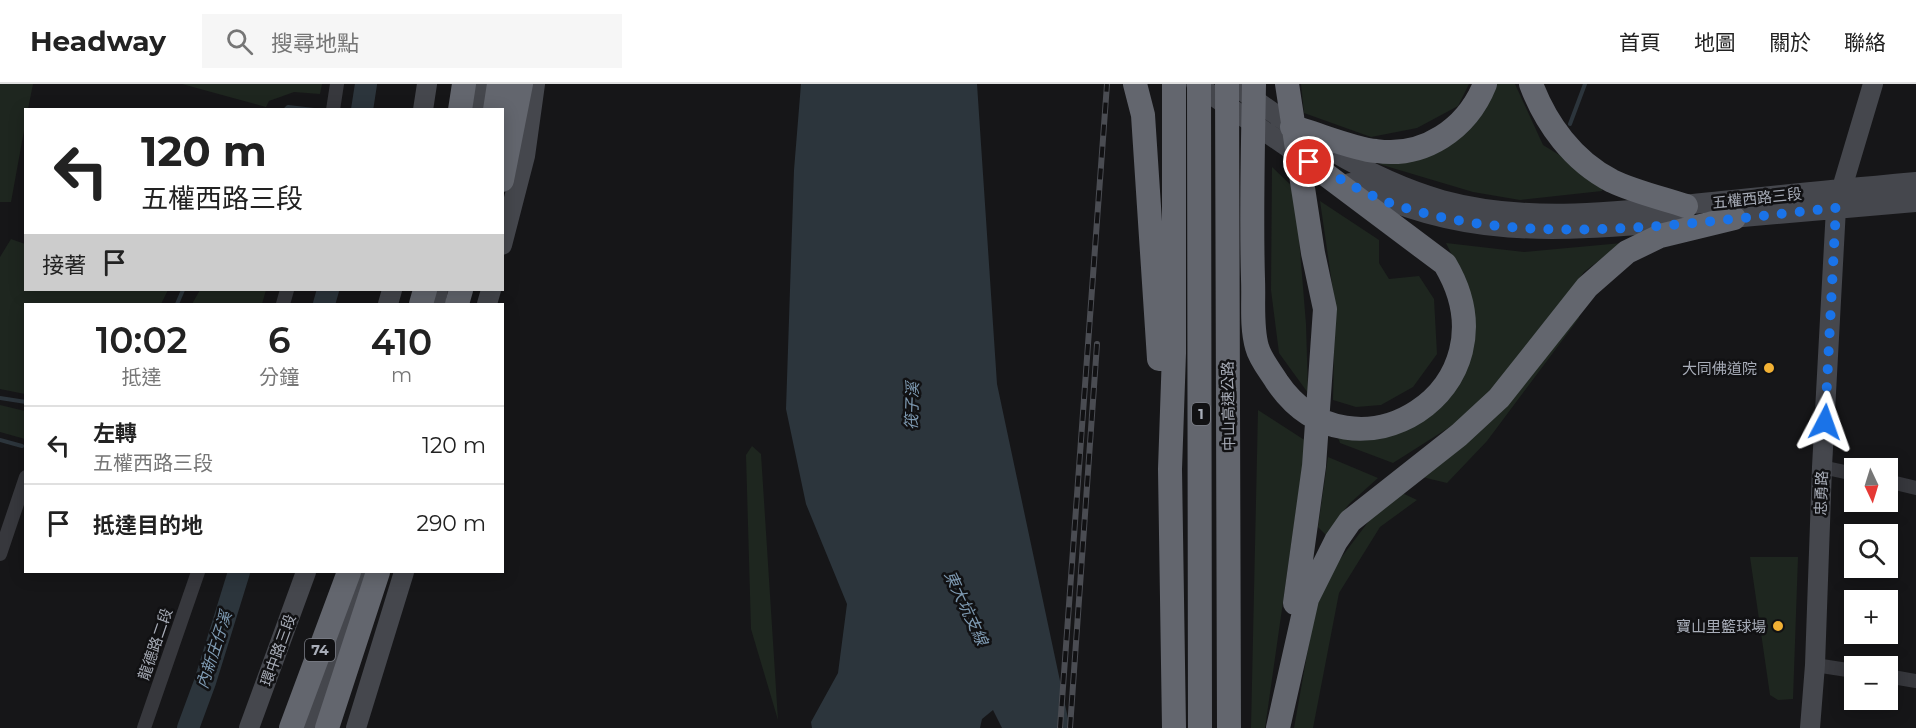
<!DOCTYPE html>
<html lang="zh-TW">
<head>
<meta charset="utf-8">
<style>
  :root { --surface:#fff; --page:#f6f6f6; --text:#222; --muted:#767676; --line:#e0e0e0 }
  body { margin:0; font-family:Montserrat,"Noto Sans TC",sans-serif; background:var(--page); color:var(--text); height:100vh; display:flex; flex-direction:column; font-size:22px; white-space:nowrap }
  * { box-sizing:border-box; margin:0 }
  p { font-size:20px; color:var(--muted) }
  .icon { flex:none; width:33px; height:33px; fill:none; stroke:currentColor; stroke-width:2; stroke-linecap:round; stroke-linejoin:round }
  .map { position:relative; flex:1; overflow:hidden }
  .panel { position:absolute; left:24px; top:219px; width:480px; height:270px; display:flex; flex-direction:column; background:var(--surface); border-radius:0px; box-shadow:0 3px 15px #0003 }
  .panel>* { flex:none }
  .guide { position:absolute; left:24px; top:24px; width:480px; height:183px; border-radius:0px; box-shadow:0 3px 15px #0003; background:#fff; color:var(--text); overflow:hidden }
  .needle { width:39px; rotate:176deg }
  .controls { position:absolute; left:1844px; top:374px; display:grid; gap:12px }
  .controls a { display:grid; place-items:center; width:54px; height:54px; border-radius:0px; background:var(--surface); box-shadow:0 3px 15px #0003; font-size:30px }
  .pin { position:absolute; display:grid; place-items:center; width:51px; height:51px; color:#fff; margin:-26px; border:3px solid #fff; border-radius:50%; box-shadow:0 2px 6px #0007 }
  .me { position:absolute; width:66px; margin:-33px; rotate:4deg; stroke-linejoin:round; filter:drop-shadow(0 0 4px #0008) }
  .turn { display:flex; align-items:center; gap:21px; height:126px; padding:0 18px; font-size:27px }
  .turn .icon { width:78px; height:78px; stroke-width:2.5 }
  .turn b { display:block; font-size:42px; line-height:51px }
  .then { display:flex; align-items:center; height:57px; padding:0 18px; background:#0003; gap:12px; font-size:22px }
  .eta { display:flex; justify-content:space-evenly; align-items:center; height:102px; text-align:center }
  .eta b { font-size:36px; font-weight:600; line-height:42px }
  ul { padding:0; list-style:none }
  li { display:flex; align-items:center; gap:18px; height:78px; padding:0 18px; border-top:2px solid var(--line) }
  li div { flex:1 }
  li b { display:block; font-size:22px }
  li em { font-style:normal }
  header { display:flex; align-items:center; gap:36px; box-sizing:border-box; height:84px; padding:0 30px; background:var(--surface); border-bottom:2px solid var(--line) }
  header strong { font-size:28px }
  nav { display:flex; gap:33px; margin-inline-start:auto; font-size:21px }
  .search { width:420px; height:54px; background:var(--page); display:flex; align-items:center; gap:15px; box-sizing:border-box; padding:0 21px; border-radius:0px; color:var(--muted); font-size:22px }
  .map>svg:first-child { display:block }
  .green { fill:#1e261f }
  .water { fill:#2c353c }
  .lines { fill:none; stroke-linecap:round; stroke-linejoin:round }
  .stream { stroke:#2c353c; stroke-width:4 }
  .river { stroke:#2c353c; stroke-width:22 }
  .street { stroke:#37383d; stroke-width:14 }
  .secondary { stroke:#45474d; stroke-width:20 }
  .highway { stroke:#63666e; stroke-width:24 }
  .rail-casing { stroke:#4a4c52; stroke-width:6 }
  .rail { stroke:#111113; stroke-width:4; stroke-dasharray:11; stroke-linecap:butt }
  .route { stroke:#1a73e8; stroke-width:10; stroke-dasharray:0 18 }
  .poi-dot { fill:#f2b134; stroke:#111113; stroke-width:2 }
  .labels { text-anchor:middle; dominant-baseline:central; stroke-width:5; stroke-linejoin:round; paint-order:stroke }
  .shield { fill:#111113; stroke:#7b7e86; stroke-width:1.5 }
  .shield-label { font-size:14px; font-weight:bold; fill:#a8adb8 }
  .street-label { font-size:15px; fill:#a8adb8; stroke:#111113 }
  .poi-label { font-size:15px; fill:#a8adb8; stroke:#111113; text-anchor:end }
  .water-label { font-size:16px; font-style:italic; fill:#7f9bb3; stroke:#111113 }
</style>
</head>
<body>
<header>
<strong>Headway</strong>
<div class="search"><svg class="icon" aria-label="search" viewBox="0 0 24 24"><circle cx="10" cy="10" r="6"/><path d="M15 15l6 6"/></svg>搜尋地點</div>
<nav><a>首頁</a><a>地圖</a><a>關於</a><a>聯絡</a></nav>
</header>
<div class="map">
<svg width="1916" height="644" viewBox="0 0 1916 644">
  <rect width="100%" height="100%" fill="#161618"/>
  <path class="green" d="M0 0H33L28 25 26 26 25 41 11 118H0Z
    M182 0H322L320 10 294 8 269 17 266 23Z
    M1301 0H1469L1458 22 1417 44 1371 53 1304 29Z
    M1492 0H1515L1543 61 1602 97V107L1520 116 1473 108 1379 80 1432 67Z
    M1272 83 1295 105 1306 240 1308 309 1279 269 1271 206Z
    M1320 117 1379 156V179L1389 195 1419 192 1434 215 1437 270 1413 303 1381 321 1356 323 1333 316 1335 220Z
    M11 155 25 160 26 206H168L161 220H26L25 310 0 305V173Z
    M1446 159 1524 168 1622 159 1584 188 1520 277 1456 339 1393 379 1340 359 1337 351 1406 345 1463 291 1470 238 1466 200Z
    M200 206H266L262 220H192Z
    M1580 227 1579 234 1487 357 1447 399 1418 392Z
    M0 321 25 327V355L0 348Z
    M1258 326 1306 357 1265 644H1251Z
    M752 362 761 370 778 636 751 545 746 371Z
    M1328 373 1378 394 1349 420 1326 451 1318 443Z
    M1396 406 1417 416 1380 443 1339 509 1313 644H1294L1319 503 1384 417Z
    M1750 473H1798L1793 615 1778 616 1770 611Z"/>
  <path class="water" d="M801 0H977L997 300 1070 644H1002L993 626 982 635 980 644H812L811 638 838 589 847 520 806 420 786 325 794 86Z"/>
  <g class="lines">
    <path class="stream" d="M285 26 288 23 314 26
      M1570 40 1585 0
      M177 220 183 206
      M0 314 26 318
      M0 356 22 362"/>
    <path class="river" d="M362 26 366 0
      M324 220 328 206
      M188 644 205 598 239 488"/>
    <path class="street" d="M333 26 337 0
      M283 220 287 206
      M1822 383 1854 390
      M1887 397 1916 404
      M0 470 26 393
      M1815 581 1854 587
      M1887 592 1916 597
      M144 644 198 488"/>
    <path class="secondary" d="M1196 0 1305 75
      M1233 0C1297 47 1365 94 1442 116 1534 141 1629 126 1722 117 1786 110 1851 104 1916 98
      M423 26 427 0
      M475 26 479 0
      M1350 99C1464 158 1564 147 1687 137
      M1720 135 1916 118
      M502 161 525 72 535 0
      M388 220 392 206
      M435 220 438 206
      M487 220 491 206
      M249 644 306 488
      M307 644 361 488
      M356 644 404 488
      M1810 644 1815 581 1822 383 1836 124 1873 0"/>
    <path class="highway" d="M1135 0 1143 31 1159 275
      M1174 0V269L1170 385 1174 644
      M1199 0 1200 644
      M1227 0 1229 644
      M1254 0C1253 65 1251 130 1253 195 1254 217 1251 242 1257 263 1260 275 1271 288 1277 298 1352 408 1520 306 1445 180L1309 78
      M1287 0 1313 169 1325 225 1314 382 1295 519
      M1531 0C1546 40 1573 77 1612 97 1635 108 1662 114 1686 122
      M460 26 464 0
      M495 26 499 0
      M1292 43C1316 49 1353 65 1376 67 1424 74 1467 45 1485 0
      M502 96 521 0
      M421 220 425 206
      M457 220 461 206
      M291 644 349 488
      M327 644 378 488
      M1278 644 1307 515 1336 457 1350 437 1459 351 1499 314 1587 203 1627 168 1660 152 1734 134"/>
    <g class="rail-casing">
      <path id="rail" d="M1060 644 1107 0
        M1070 644 1097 260"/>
    </g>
    <use href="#rail" class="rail"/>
  </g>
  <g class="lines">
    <path class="route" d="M1309 78C1335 91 1362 109 1390 119 1529 167 1692 138 1836 124L1825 338"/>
  </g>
  <g class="poi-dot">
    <circle cx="1769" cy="284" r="6"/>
    <circle cx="1778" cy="542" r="6"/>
  </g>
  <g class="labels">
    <g class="shield">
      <rect x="1192" y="319" width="18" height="22" rx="4.5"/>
      <rect x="305" y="555" width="30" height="22" rx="4.5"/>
    </g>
    <g class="shield-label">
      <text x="1201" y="330">1</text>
      <text x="320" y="566">74</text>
    </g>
    <g class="street-label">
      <text transform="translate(1757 114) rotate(-6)">五權西路三段</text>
      <text transform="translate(1228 322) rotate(-91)">中山高速公路</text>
      <text transform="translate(1821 409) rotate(-88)">忠勇路</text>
      <text transform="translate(155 560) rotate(-71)">龍德路二段</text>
      <text transform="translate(278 566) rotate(-70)">環中路三段</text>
    </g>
    <g class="poi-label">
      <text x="1757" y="284">大同佛道院</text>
      <text x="1766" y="542">寶山里籃球場</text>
    </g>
    <g class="water-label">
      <text transform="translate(912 322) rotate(-88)">筏子溪</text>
      <text transform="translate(966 524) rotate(65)">東大坑支線</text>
      <text transform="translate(214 566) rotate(-72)">內新庄仔溪</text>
    </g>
  </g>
</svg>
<div class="controls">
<a><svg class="needle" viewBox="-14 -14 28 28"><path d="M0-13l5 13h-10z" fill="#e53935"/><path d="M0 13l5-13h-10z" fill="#767676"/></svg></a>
<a><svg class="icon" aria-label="search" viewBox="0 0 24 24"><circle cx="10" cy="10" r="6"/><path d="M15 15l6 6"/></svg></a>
<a>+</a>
<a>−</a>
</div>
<div class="pin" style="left:1309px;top:78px;background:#d93025"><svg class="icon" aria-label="arrive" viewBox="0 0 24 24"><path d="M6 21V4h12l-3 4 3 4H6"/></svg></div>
<svg class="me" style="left:1825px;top:338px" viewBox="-20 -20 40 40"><path d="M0-17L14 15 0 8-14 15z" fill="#1a73e8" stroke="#fff" stroke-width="4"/></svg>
<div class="guide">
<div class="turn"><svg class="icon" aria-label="left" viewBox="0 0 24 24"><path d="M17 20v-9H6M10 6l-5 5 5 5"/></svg><div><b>120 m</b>五權西路三段</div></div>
<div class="then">接著<svg class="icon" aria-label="arrive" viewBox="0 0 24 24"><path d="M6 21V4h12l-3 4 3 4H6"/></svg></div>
</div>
<section class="panel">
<div class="eta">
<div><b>10:02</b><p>抵達</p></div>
<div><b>6</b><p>分鐘</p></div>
<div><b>410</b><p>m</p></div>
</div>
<ul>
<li><svg class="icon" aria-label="left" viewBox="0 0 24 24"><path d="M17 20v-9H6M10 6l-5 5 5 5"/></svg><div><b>左轉</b><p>五權西路三段</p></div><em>120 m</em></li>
<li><svg class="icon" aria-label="arrive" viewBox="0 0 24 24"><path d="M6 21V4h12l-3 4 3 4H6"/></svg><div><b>抵達目的地</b></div><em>290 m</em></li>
</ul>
</section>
</div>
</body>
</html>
